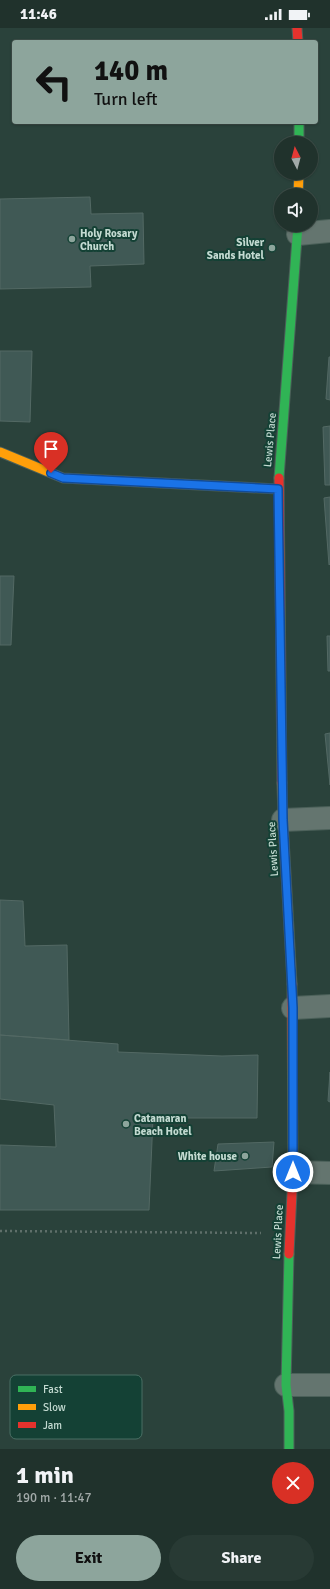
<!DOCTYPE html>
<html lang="en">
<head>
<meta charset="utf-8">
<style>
  :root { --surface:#20322c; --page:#283a34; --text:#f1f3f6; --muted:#a2aaa9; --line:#3d4d48; --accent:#8da59c }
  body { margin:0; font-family:Signika,sans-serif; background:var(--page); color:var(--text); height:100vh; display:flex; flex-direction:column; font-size:15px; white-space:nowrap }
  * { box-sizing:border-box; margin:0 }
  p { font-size:13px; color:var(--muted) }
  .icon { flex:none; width:22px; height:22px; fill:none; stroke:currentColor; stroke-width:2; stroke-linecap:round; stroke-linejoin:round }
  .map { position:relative; height:1421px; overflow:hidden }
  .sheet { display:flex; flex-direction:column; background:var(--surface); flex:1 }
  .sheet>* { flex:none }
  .guide { position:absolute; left:12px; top:12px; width:306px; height:84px; border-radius:4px; box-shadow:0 1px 3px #0004,0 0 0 1px var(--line); background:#8da59c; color:#111; overflow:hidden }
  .needle { width:26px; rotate:354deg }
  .buttons { position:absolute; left:274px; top:108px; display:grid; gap:8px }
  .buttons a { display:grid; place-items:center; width:44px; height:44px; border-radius:50%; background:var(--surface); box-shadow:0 1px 3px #0004,0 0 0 1px var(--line); font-size:20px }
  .pin { position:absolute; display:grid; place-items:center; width:34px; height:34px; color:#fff; margin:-41px -17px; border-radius:50% 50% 50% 0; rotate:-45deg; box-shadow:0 0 4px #0007 }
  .pin .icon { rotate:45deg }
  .me { position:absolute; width:44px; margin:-22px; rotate:0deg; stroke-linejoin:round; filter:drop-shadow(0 0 3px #0008) }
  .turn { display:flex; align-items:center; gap:14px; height:84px; padding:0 16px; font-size:18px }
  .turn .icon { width:52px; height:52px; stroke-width:2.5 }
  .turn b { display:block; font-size:28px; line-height:34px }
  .round { display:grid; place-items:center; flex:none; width:42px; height:42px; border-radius:21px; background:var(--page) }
  .headline { display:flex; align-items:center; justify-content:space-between; height:68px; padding:0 16px }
  h1 { font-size:24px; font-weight:800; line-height:30px }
  .action { display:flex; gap:8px; margin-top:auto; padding:8px 16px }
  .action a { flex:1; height:46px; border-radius:24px; background:var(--accent); color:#111; font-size:16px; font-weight:800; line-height:46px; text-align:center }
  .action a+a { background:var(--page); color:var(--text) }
  .status { display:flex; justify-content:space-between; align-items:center; height:28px; padding:0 20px; background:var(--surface); direction:ltr }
  .status svg { height:11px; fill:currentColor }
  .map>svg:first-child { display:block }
  .building { fill:#405955; stroke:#536964 }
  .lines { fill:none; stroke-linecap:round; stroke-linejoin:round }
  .street-casing { stroke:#4b6059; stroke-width:24 }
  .fast-casing { stroke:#4b6059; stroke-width:11 }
  .slow-casing { stroke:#4b6059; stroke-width:11 }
  .jam-casing { stroke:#4b6059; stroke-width:11 }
  .path { stroke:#5f6f6a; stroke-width:2.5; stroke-dasharray:2 3; stroke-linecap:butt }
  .street { stroke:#64756f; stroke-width:22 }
  .fast { stroke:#30b455; stroke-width:9 }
  .slow { stroke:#ff9f0a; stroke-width:9 }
  .jam { stroke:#e5322d; stroke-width:9 }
  .route-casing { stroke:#114b97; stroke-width:10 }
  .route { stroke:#1a73e8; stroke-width:7 }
  .poi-dot { fill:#8da59c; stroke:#144135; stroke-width:1.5 }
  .labels { text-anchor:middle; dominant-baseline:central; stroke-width:4; stroke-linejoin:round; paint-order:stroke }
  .poi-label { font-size:11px; font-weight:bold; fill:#c3dad1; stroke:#144135; text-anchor:start }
  .street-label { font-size:11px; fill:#c3dad1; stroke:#144135 }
  .key { fill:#144135; stroke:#496f64; stroke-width:1 }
  .key-label { font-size:11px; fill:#c3dad1 }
</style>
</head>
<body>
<div class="status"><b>11:46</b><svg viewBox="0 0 49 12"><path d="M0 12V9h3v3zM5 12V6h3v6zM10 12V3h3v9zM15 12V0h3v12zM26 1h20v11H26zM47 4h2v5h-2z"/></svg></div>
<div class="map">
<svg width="330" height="1421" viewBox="0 0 330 1421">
  <rect width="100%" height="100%" fill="#2a423b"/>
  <path class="building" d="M90 169 91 186 143 185 144 236 90 238 91 259 0 261V171Z
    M0 323H32L30 394 0 393Z
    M329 329H330V372L326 371Z
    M330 398V457H325L323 399Z
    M330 469V536L329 537 324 470Z
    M0 548H14L11 617H0Z
    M327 608H330V643H328Z
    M330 705V757L325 706Z
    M0 872 23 873 25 918 67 917 69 1012 0 1007Z
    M0 1007 118 1016V1024L222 1028 258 1027 257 1090H153L149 1182H0V1117L56 1119 54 1077 0 1071Z
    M330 1044V1074L328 1073Z
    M274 1114 272 1139 214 1143 218 1116Z"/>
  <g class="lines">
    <g class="street-casing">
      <path id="street" d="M298 206 330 203
        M283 792 330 790
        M293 980 330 978
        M293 1144 330 1145
        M286 1357H330"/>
    </g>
    <g class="fast-casing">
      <path id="fast" d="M299 94V115
        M279 450 298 197
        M289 1226 286 1357 289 1383V1421"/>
    </g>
    <g class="slow-casing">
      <path id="slow" d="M298 167 299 145
        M0 424 63 450 278 461
        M282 755 283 792 292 956"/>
    </g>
    <g class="jam-casing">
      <path id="jam" d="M297 0 298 14
        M279 450 282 755
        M289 1226 293 1144 292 956"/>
    </g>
    <path class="path" d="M0 1203 261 1205"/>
    <use href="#street" class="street"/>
    <use href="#fast" class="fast"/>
    <use href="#slow" class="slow"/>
    <use href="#jam" class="jam"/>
  </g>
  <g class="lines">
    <g class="route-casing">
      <path id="route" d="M51 445 63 450 278 461 283 792 293 980V1144"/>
    </g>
    <use href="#route" class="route"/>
  </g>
  <g class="poi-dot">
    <circle cx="72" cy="211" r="4"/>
    <circle cx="272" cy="220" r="4"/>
    <circle cx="126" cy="1096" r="4"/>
    <circle cx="245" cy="1128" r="4"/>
  </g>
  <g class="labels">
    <g class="poi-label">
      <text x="80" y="205">Holy Rosary<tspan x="80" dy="13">Church</tspan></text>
      <text x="264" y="214" text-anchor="end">Silver<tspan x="264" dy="13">Sands Hotel</tspan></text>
      <text x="134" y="1090">Catamaran<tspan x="134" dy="13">Beach Hotel</tspan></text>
      <text x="237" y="1128" text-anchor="end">White house</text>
    </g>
    <g class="street-label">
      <text transform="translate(270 412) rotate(-85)">Lewis Place</text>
      <text transform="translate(273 821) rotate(-93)">Lewis Place</text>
      <text transform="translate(278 1204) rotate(-87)">Lewis Place</text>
    </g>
  </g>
  <rect x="10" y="1347" width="132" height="64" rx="6" class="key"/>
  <rect x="18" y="1358" width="18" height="6" fill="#30b455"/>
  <rect x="18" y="1376" width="18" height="6" fill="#ff9f0a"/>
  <rect x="18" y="1394" width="18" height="6" fill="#e5322d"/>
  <g class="key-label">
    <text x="43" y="1365">Fast</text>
    <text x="43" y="1383">Slow</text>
    <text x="43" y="1401">Jam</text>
  </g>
</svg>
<div class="buttons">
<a><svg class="needle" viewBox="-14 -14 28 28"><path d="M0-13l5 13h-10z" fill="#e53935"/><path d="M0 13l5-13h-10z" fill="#a2aaa9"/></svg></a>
<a><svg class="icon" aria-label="sound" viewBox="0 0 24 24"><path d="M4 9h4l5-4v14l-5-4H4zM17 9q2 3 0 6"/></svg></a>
</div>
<div class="pin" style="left:51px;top:445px;background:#d93025"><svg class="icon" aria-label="arrive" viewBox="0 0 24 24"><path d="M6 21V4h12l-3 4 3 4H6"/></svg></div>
<svg class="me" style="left:293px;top:1144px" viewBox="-20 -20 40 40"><circle r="17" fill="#1a73e8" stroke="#fff" stroke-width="3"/><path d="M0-11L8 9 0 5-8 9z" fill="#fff"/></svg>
<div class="guide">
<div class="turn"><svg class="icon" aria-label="left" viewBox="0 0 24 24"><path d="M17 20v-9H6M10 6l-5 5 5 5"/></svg><div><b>140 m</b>Turn left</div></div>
</div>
</div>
<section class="sheet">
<div class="headline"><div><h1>1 min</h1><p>190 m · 11:47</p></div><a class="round" style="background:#d93025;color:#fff"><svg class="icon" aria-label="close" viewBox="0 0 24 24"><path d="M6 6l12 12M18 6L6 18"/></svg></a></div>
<div class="action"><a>Exit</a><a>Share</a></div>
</section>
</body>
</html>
